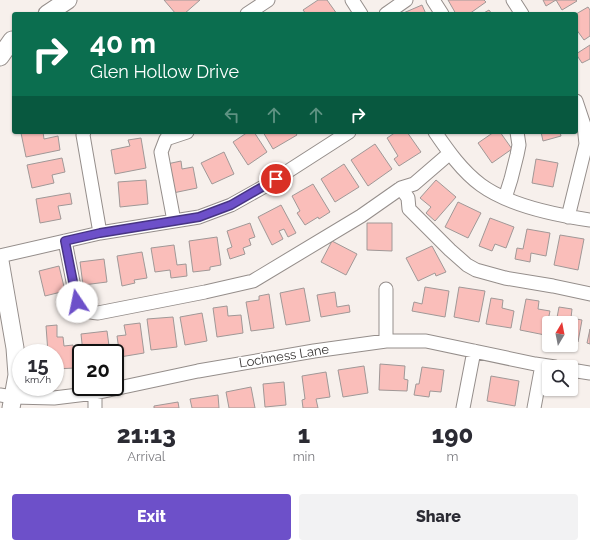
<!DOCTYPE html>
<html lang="en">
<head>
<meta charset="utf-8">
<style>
  :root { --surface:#fff; --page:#f2f2f3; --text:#2b2b33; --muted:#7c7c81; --accent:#6d50c9 }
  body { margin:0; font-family:Raleway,sans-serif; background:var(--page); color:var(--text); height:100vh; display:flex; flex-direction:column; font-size:15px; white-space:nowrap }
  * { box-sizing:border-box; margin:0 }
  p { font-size:13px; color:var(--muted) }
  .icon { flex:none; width:22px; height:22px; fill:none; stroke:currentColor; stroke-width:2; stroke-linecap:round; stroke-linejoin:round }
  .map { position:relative; height:408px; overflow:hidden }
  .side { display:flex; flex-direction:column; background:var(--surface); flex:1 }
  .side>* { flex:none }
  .hud { position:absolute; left:12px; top:12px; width:566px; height:122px; border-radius:4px; box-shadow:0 1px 3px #0004; background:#0b6e4f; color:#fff; overflow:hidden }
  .needle { width:26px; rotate:10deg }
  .tools { position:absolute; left:542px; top:316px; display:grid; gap:8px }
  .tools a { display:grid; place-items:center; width:36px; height:36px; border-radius:4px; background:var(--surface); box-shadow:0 1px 3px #0004; font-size:20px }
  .speed { position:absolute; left:12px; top:344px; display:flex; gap:8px; font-size:20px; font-weight:700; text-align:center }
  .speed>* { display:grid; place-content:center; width:52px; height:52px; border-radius:50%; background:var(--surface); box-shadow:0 1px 3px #0004; line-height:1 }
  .speed small { font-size:10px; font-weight:400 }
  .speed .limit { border:2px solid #111; border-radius:6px; background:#fff; color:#111 }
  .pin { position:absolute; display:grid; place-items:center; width:34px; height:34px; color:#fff; margin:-17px; border:2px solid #fff; border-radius:50%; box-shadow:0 1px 4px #0007 }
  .me { position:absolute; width:44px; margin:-22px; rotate:349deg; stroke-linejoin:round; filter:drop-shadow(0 0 3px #0008) }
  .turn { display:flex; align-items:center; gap:14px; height:84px; padding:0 12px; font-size:18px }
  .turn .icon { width:52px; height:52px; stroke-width:2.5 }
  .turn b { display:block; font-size:28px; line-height:34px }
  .lanes { display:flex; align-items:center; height:38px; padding:0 12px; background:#0003; justify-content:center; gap:20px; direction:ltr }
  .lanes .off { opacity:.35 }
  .eta { display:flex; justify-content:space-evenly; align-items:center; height:68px; text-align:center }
  .eta b { font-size:24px; font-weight:800; line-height:28px }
  .action { display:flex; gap:8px; margin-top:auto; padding:8px 12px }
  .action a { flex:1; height:46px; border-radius:4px; background:var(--accent); color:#fff; font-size:16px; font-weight:800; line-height:46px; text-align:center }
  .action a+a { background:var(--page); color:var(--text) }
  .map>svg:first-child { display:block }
  .building { fill:#fabeba; stroke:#a09897 }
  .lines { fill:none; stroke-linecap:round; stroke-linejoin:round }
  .minor-casing { stroke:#958e8b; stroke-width:15 }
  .major-casing { stroke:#958e8b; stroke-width:19 }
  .minor { stroke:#fff; stroke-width:13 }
  .major { stroke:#fff; stroke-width:17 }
  .route-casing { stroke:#473483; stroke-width:10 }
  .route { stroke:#6d50c9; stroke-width:7 }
  .labels { text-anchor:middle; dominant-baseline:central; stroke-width:3; stroke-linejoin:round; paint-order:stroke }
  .street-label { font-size:13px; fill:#383534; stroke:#fff }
</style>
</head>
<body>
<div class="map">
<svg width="590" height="408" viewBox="0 0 590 408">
  <rect width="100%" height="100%" fill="#f7f0ec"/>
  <path class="building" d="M164 0H200L184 14H176Z
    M318 0H327L337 14H306L303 10Z
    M448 0H484L486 2 469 14H456Z
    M543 0H576L577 1 562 10 556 0 546 6Z
    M422 5 426 14H401Z
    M588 7 590 10V36L584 40 576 29V14Z
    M489 10 492 14H482Z
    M590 45V59L582 63 576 54Z
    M29 132H43L44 139 58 136 60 150 26 157 21 133Z
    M248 132H254L267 152 248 165 233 142Z
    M263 132H295L297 135 273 149Z
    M396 132H407L421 152 399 166 394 159 398 156 387 138Z
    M494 132H500L512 149 492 163 478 143Z
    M541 132H560L561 136 543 141Z
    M141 138 146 168 115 174 111 150 130 146 128 140Z
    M375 144 392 169 368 186 351 160Z
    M224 152 234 174 212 184 201 163Z
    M62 158 65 172 52 175 54 183 32 188 27 165Z
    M536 159 558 163 553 187 532 183Z
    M181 161 182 169 193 167 197 188 173 193 167 164Z
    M344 164 359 187 335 202 321 179Z
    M146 180 148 204 120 207 118 182Z
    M436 180 456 197 435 221 426 213 431 207 420 198Z
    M313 184 330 212 319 219 318 217 305 225 297 213 300 211 292 196Z
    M70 193 72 204 58 206 61 219 40 223 36 199Z
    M458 202 481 213 468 238 445 227Z
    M281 205 296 233 288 237 284 229 279 231 283 239 272 245 258 217Z
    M490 218 514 227 506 248 495 244 492 251 479 246Z
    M250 223 255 237 249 239 251 245 243 248 245 254 230 259 227 249 232 247 227 231Z
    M367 223H392V251L367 250Z
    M527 229 550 233 546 256 531 253 530 262 515 259 517 248 523 249Z
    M560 235 584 239 578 270 554 265Z
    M217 237 221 265 210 267V270L193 272 189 241Z
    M332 241 357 254 346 275 321 262Z
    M174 245 177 265 186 264 187 276 171 278 170 270 155 272 151 248Z
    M432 246 446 272 436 276 435 273 418 281 406 258Z
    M142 252 147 278 134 280 135 283 122 286 117 256Z
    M104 259 107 282 83 285 80 262Z
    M59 266 65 291 45 296 39 271Z
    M425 287 449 291 445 317 412 311 414 302 422 304Z
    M459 287 485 291 479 322 454 317Z
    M304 288 310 321 286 325 280 293Z
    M335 292 337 307 349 305 350 312 321 317 317 295Z
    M269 294 274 328 251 331 246 302 259 300V296Z
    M491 298 503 300 502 308 514 311 511 328 486 324Z
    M526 299 539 301 538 309 550 311 545 335 520 330Z
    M227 306 228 316 241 315 243 333 217 337 213 308Z
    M559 307 572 309 571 318 582 320 578 342 571 340V323H556Z
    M202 313 207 341 185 345 180 317Z
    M173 317 177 347 151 350 147 319Z
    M140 323 144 353 120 357 117 336 126 335 124 325Z
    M57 325V337H63L64 346 73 345 75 368 55 369V353H48L46 326Z
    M590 329V344L587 343Z
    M107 331 110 353H83L81 334Z
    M380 364 405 366 404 379 408 380 407 391 379 390Z
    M364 366 368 393 343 397 338 370Z
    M422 367 444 370 441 392 430 391 429 397 414 395 416 384H419Z
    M326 372 330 397 316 399 318 408H303L302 400 305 399 302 376Z
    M491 376 519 381 515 406 487 401Z
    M284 382 286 405 265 407 263 384Z
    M251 387 255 408H229L226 392Z
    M218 395 219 408H192L190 399Z
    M178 402 179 408H154V406Z"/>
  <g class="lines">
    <g class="minor-casing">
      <path id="minor" d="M352 0 361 14
        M433 0 442 14
        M513 0 522 14
        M247 14 268 0
        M386 14 406 0
        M84 132 83 135 100 233
        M435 132C448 151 462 171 481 185 510 206 555 215 590 220
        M450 153 414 184 401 188 408 198 409 209 450 250 467 265 476 270 505 278 553 286 590 294
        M505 198 511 179 517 155 519 145 517 132
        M568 217 586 144 584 125 576 101
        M174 221 161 152 166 139 187 132
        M65 241 77 302C84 311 87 312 98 313L205 292 253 281 361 216 401 188
        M0 256 100 233 199 217 231 205 265 186 349 132
        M386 289V341
        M571 370 590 373
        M95 393V408
        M0 395 13 397 54 398 95 393 198 371 314 351 386 341H426L535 364 555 367
        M463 408 474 351
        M534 408 542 365"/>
    </g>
    <g class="major-casing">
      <path id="major" d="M47 14 68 0
        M0 57 12 40
        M0 261 15 348 17 375 11 408"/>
    </g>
    <use href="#minor" class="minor"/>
    <use href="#major" class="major"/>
  </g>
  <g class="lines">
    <g class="route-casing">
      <path id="route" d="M77 302 65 241 100 233 199 217 231 205 276 179"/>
    </g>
    <use href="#route" class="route"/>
  </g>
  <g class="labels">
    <g class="street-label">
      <text transform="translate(284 356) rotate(-9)">Lochness Lane</text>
    </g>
  </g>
</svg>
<div class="tools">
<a><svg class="needle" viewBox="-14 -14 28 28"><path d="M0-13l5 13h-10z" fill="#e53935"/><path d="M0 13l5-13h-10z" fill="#7c7c81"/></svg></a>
<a><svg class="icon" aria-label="search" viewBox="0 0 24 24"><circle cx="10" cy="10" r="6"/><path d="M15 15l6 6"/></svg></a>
</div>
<div class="speed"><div>15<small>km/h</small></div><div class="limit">20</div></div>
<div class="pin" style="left:276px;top:179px;background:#d93025"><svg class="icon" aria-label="arrive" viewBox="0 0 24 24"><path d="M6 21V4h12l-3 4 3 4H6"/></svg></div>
<svg class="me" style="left:77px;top:302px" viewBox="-20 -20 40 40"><circle r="19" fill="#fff"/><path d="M0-13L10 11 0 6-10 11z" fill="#6d50c9"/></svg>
<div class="hud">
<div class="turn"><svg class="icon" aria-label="right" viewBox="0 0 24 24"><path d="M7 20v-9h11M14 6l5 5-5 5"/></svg><div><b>40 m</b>Glen Hollow Drive</div></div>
<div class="lanes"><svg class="icon off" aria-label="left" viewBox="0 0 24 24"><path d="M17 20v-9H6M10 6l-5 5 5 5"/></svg><svg class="icon off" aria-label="ahead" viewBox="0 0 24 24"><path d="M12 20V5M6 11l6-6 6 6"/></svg><svg class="icon off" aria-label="ahead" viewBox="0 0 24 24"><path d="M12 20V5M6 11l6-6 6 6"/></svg><svg class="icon" aria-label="right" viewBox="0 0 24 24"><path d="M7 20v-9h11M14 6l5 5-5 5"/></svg></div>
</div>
</div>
<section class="side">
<div class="eta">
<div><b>21:13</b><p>Arrival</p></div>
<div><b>1</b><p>min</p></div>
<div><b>190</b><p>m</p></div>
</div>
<div class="action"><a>Exit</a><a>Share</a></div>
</section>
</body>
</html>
